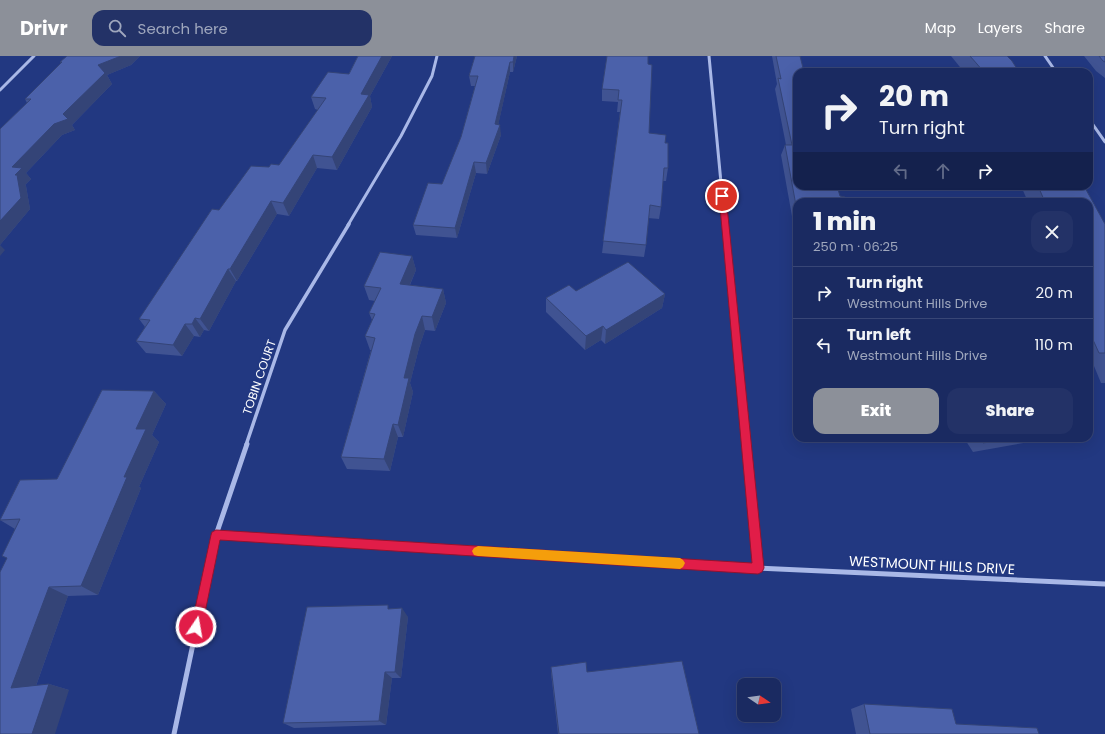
<!DOCTYPE html>
<html lang="en">
<head>
<meta charset="utf-8">
<style>
  :root { --surface:#1a2a61; --page:#233267; --text:#f1f3f6; --muted:#9fa7bd; --line:#384676; --accent:#8c9099 }
  body { margin:0; font-family:Poppins,sans-serif; background:var(--page); color:var(--text); height:100vh; display:flex; flex-direction:column; font-size:15px; white-space:nowrap }
  * { box-sizing:border-box; margin:0 }
  p { font-size:13px; color:var(--muted) }
  .icon { flex:none; width:22px; height:22px; fill:none; stroke:currentColor; stroke-width:2; stroke-linecap:round; stroke-linejoin:round }
  .map { position:relative; flex:1; overflow:hidden }
  .side { position:absolute; left:793px; top:142px; width:300px; height:244px; display:flex; flex-direction:column; background:var(--surface); border-radius:12px; box-shadow:0 4px 16px #0002,0 0 0 1px var(--line) }
  .side>* { flex:none }
  .top-card { position:absolute; left:793px; top:12px; width:300px; height:122px; border-radius:12px; box-shadow:0 4px 16px #0002,0 0 0 1px var(--line); background:#1a2a61; color:var(--text); overflow:hidden }
  .needle { width:26px; rotate:103deg }
  .tools { position:absolute; left:737px; top:622px; display:grid; gap:8px }
  .tools a { display:grid; place-items:center; width:44px; height:44px; border-radius:8px; background:var(--surface); box-shadow:0 4px 16px #0002,0 0 0 1px var(--line); font-size:20px }
  .pin { position:absolute; display:grid; place-items:center; width:34px; height:34px; color:#fff; margin:-17px; border:2px solid #fff; border-radius:50%; box-shadow:0 1px 4px #0007 }
  .me { position:absolute; width:44px; margin:-22px; rotate:12deg; stroke-linejoin:round; filter:drop-shadow(0 0 3px #0008) }
  .turn { display:flex; align-items:center; gap:14px; height:84px; padding:0 20px; font-size:18px }
  .turn .icon { width:52px; height:52px; stroke-width:2.5 }
  .turn b { display:block; font-size:28px; line-height:34px }
  .lanes { display:flex; align-items:center; height:38px; padding:0 20px; background:#0003; justify-content:center; gap:20px; direction:ltr }
  .lanes .off { opacity:.35 }
  .round { display:grid; place-items:center; flex:none; width:42px; height:42px; border-radius:12px; background:var(--page) }
  .summary { display:flex; align-items:center; justify-content:space-between; height:68px; padding:0 20px }
  h1 { font-size:24px; font-weight:800; line-height:30px }
  .action { display:flex; gap:8px; margin-top:auto; padding:8px 20px }
  .action a { flex:1; height:46px; border-radius:12px; background:var(--accent); color:#fff; font-size:16px; font-weight:800; line-height:46px; text-align:center }
  .action a+a { background:var(--page); color:var(--text) }
  ul { padding:0; list-style:none }
  li { display:flex; align-items:center; gap:12px; height:52px; padding:0 20px; border-top:1px solid var(--line) }
  li div { flex:1 }
  li b { display:block; font-size:15px }
  li em { font-style:normal }
  header { display:flex; align-items:center; gap:24px; box-sizing:border-box; height:56px; padding:0 20px; background:var(--accent); color:#fff }
  header strong { font-size:19px }
  nav { display:flex; gap:22px; margin-inline-start:auto; font-size:14px }
  .search { width:280px; height:36px; background:var(--page); display:flex; align-items:center; gap:10px; box-sizing:border-box; padding:0 14px; border-radius:12px; color:var(--muted); font-size:15px }
  .map>svg:first-child { display:block }
  .lines { fill:none; stroke-linecap:round; stroke-linejoin:round }
  .street-far2 { stroke:#a9b8e7; stroke-width:3 }
  .street-far1 { stroke:#a9b8e7; stroke-width:3.5 }
  .street { stroke:#a9b8e7; stroke-width:5 }
  .wall { fill:#405392 }
  .shaded-wall { fill:#344477 }
  .building { fill:#4b61aa; stroke:#344477 }
  .route { fill:#e11d48; stroke:#92132f }
  .slow { fill:#f59e0b }
  .labels { text-anchor:middle; dominant-baseline:central; stroke-width:4; stroke-linejoin:round; paint-order:stroke }
  .street-label { font-size:12px; fill:#fff; stroke:#223881 }
  .near-street-label { font-size:14px; fill:#fff; stroke:#223881 }
</style>
</head>
<body>
<header>
<strong>Drivr</strong>
<div class="search"><svg class="icon" aria-label="search" viewBox="0 0 24 24"><circle cx="10" cy="10" r="6"/><path d="M15 15l6 6"/></svg>Search here</div>
<nav><a>Map</a><a>Layers</a><a>Share</a></nav>
</header>
<div class="map">
<svg width="1105" height="678" viewBox="0 0 1105 678">
  <rect width="100%" height="100%" fill="#223881"/>
  <g class="lines">
    <path class="street-far2" d="M709 0 725 169
      M1045 0 1056 16
      M0 34 34 0
      M1089 63 1105 86
      M348 169 401 80 432 20 437 0"/>
    <path class="street-far1" d="M725 168 746 389
      M246 389 285 274 349 168"/>
    <path class="street" d="M746 388 758 512
      M216 479 758 512 1105 528
      M174 678 216 479 247 388"/>
  </g>
  <path class="wall" d="M67 0H140L131 9 107 19 112 28 72 69 75 74 62 79 26 117 31 123 25 129 26 130 30 153 0 189V73L27 47 25 43 61 7 60 6Z
    M358 0H392L370 40 372 51 337 114 317 112 289 160 277 158 237 225H236L209 275 204 274 200 281 194 280 182 300 146 297 136 285 145 271 139 263 219 154 269 111 279 109 318 54 315 53 311 41 349 18Z
    M475 0H517L513 16H510L498 69 501 79 487 118 476 117 457 182 416 179 413 169 442 128 461 81 475 30H471L469 20Z
    M607 0 649 77 665 87 668 112 666 125H663L661 151 659 163 648 162 646 189 644 201 602 197 620 56H617L618 46 602 45V33Z
    M772 0H800L797 146V188L781 99 785 89H786L775 33 777 28Z
    M951 0H1007L1019 16H964Z
    M1084 0H1105V22L1096 15Z
    M1021 130H1084L1105 168V327H1101L1094 310H1089V146H1028Z
    M412 200 416 214 410 229 443 233 446 247 435 275 425 274 419 292 410 327 413 336 403 381H398L390 415 347 413 341 401 371 294H370L365 280 372 264 369 257 375 245 369 244 364 230Z
    M576 235 665 238 662 252 605 288 601 284 585 294 546 256V242Z
    M154 335 166 348 152 379 159 386 139 431 141 432 98 539 68 540 36 630 49 628 69 634 0 678 7 502 15 473 0 464 57 423Z
    M964 382H1040L1035 385 973 396Z
    M391 553 408 561 401 622H392L386 669 294 672 283 667Z
    M551 611 587 616 699 678H558L551 617Z
    M864 648 956 668 1039 678H856L851 653Z"/>
  <path class="shaded-wall" d="M121 0H140L131 9 107 19 112 28 72 69 75 74 62 79 26 117 31 123 25 129 26 130 30 153 0 189V165L15 119 12 111 63 58 98 9Z
    M382 0H392L370 40 372 51 337 114 332 101 361 38Z
    M514 0H517L513 16V6Z
    M510 6V16L496 79 495 68Z
    M500 69 501 79 487 118 486 107Z
    M313 99 317 112 289 160 283 147Z
    M474 106 476 117 457 182 455 172Z
    M271 145 277 158 237 225 230 213Z
    M0 189 5 194 0 200Z
    M412 200 416 214 404 242 400 228Z
    M228 213 236 225 209 275 200 263Z
    M443 233 446 247 435 275 432 261Z
    M665 238 662 252 605 288 606 274Z
    M422 260 425 274 419 292 410 327 413 336 403 381 398 369 404 322 415 278Z
    M195 262 204 274 200 281 192 268Z
    M185 268 194 280 182 300 173 289Z
    M603 270 601 284 585 294 586 280Z
    M154 335 166 348 152 379 159 386 139 431 141 432 98 539 81 530 124 421 136 373Z
    M393 368 398 381 390 415 384 403Z
    M49 531 68 540 33 638 11 632Z
    M402 552 408 561 401 622 395 616Z
    M385 616 392 622 386 669 379 665Z
    M49 628 69 634 55 678H32Z"/>
  <path class="building" d="M67 0H121L98 9 105 17 63 58 68 63 54 68 12 111 22 112 15 119H17L21 142 0 165V73L31 43H25L62 6H60Z
    M358 0H382L361 38 369 39 332 101 313 99 283 147 271 145 230 213H228L200 263 195 262 192 268H185L173 289 136 285 150 264 139 263 212 153 219 154 251 110 269 111 271 108 279 109 326 42 311 41 328 16 349 18Z
    M475 0H514L513 6H510L495 68 500 69 486 107 474 106 455 172 413 169 428 127 442 128 461 81 478 20H469Z
    M607 0H648V8L652 9 649 77 666 79 665 87H668V112H664L661 151 650 149 646 189 603 185 622 44H618L619 34 602 33Z
    M776 0H800L804 16H797V130H837L840 140 845 141 847 146H797V155L785 89H792L778 22 781 23Z
    M970 0H1007L1012 5 1019 16H984Z
    M1099 0H1105V6L1103 5Z
    M1038 130H1084L1105 168V297H1099L1089 275V146H1045Z
    M380 196 412 200 400 228 443 233 432 261 422 260 415 278 404 322H409L398 369 393 368 384 403 341 401 375 282 365 280 375 258 369 257 381 232 364 230Z
    M628 206 665 238 606 274 603 270 586 280 546 242 569 229 576 235Z
    M102 334 154 335 136 373H146L124 421H127L81 530 49 531 11 632 49 628 32 678H0V516L7 502 2 500 20 463 0 464 20 424 57 423Z
    M979 382H1014L983 387Z
    M388 549V553L402 552 395 616H385L379 665 283 667 307 551Z
    M682 605 699 678H559L551 611 586 606 587 616Z
    M864 648 952 653 956 668 1037 672 1039 678H870Z"/>
  <path class="route" d="M722 137 726 140 764 512 762 516 758 518 220 484 202 571 201 575 196 577 192 575 191 571 211 479 212 476 216 474 752 507 719 140Z"/>
  <path class="slow" d="M478 490 680 502 683 504 685 507 683 511 680 513 478 500 474 499 472 495 474 492Z"/>
  <g class="labels">
    <g class="street-label">
      <text transform="translate(259 321) rotate(-71)">TOBIN COURT</text>
    </g>
    <g class="near-street-label">
      <text transform="translate(932 509) rotate(3)">WESTMOUNT HILLS DRIVE</text>
    </g>
  </g>
</svg>
<div class="tools">
<a><svg class="needle" viewBox="-14 -14 28 28"><path d="M0-13l5 13h-10z" fill="#e53935"/><path d="M0 13l5-13h-10z" fill="#9fa7bd"/></svg></a>
</div>
<div class="pin" style="left:722px;top:140px;background:#d93025"><svg class="icon" aria-label="arrive" viewBox="0 0 24 24"><path d="M6 21V4h12l-3 4 3 4H6"/></svg></div>
<svg class="me" style="left:196px;top:571px" viewBox="-20 -20 40 40"><circle r="17" fill="#e11d48" stroke="#fff" stroke-width="3"/><path d="M0-11L8 9 0 5-8 9z" fill="#fff"/></svg>
<div class="top-card">
<div class="turn"><svg class="icon" aria-label="right" viewBox="0 0 24 24"><path d="M7 20v-9h11M14 6l5 5-5 5"/></svg><div><b>20 m</b>Turn right</div></div>
<div class="lanes"><svg class="icon off" aria-label="left" viewBox="0 0 24 24"><path d="M17 20v-9H6M10 6l-5 5 5 5"/></svg><svg class="icon off" aria-label="ahead" viewBox="0 0 24 24"><path d="M12 20V5M6 11l6-6 6 6"/></svg><svg class="icon" aria-label="right" viewBox="0 0 24 24"><path d="M7 20v-9h11M14 6l5 5-5 5"/></svg></div>
</div>
<section class="side">
<div class="summary"><div><h1>1 min</h1><p>250 m · 06:25</p></div><a class="round"><svg class="icon" aria-label="close" viewBox="0 0 24 24"><path d="M6 6l12 12M18 6L6 18"/></svg></a></div>
<ul>
<li><svg class="icon" aria-label="right" viewBox="0 0 24 24"><path d="M7 20v-9h11M14 6l5 5-5 5"/></svg><div><b>Turn right</b><p>Westmount Hills Drive</p></div><em>20 m</em></li>
<li><svg class="icon" aria-label="left" viewBox="0 0 24 24"><path d="M17 20v-9H6M10 6l-5 5 5 5"/></svg><div><b>Turn left</b><p>Westmount Hills Drive</p></div><em>110 m</em></li>
</ul>
<div class="action"><a>Exit</a><a>Share</a></div>
</section>
</div>
</body>
</html>
